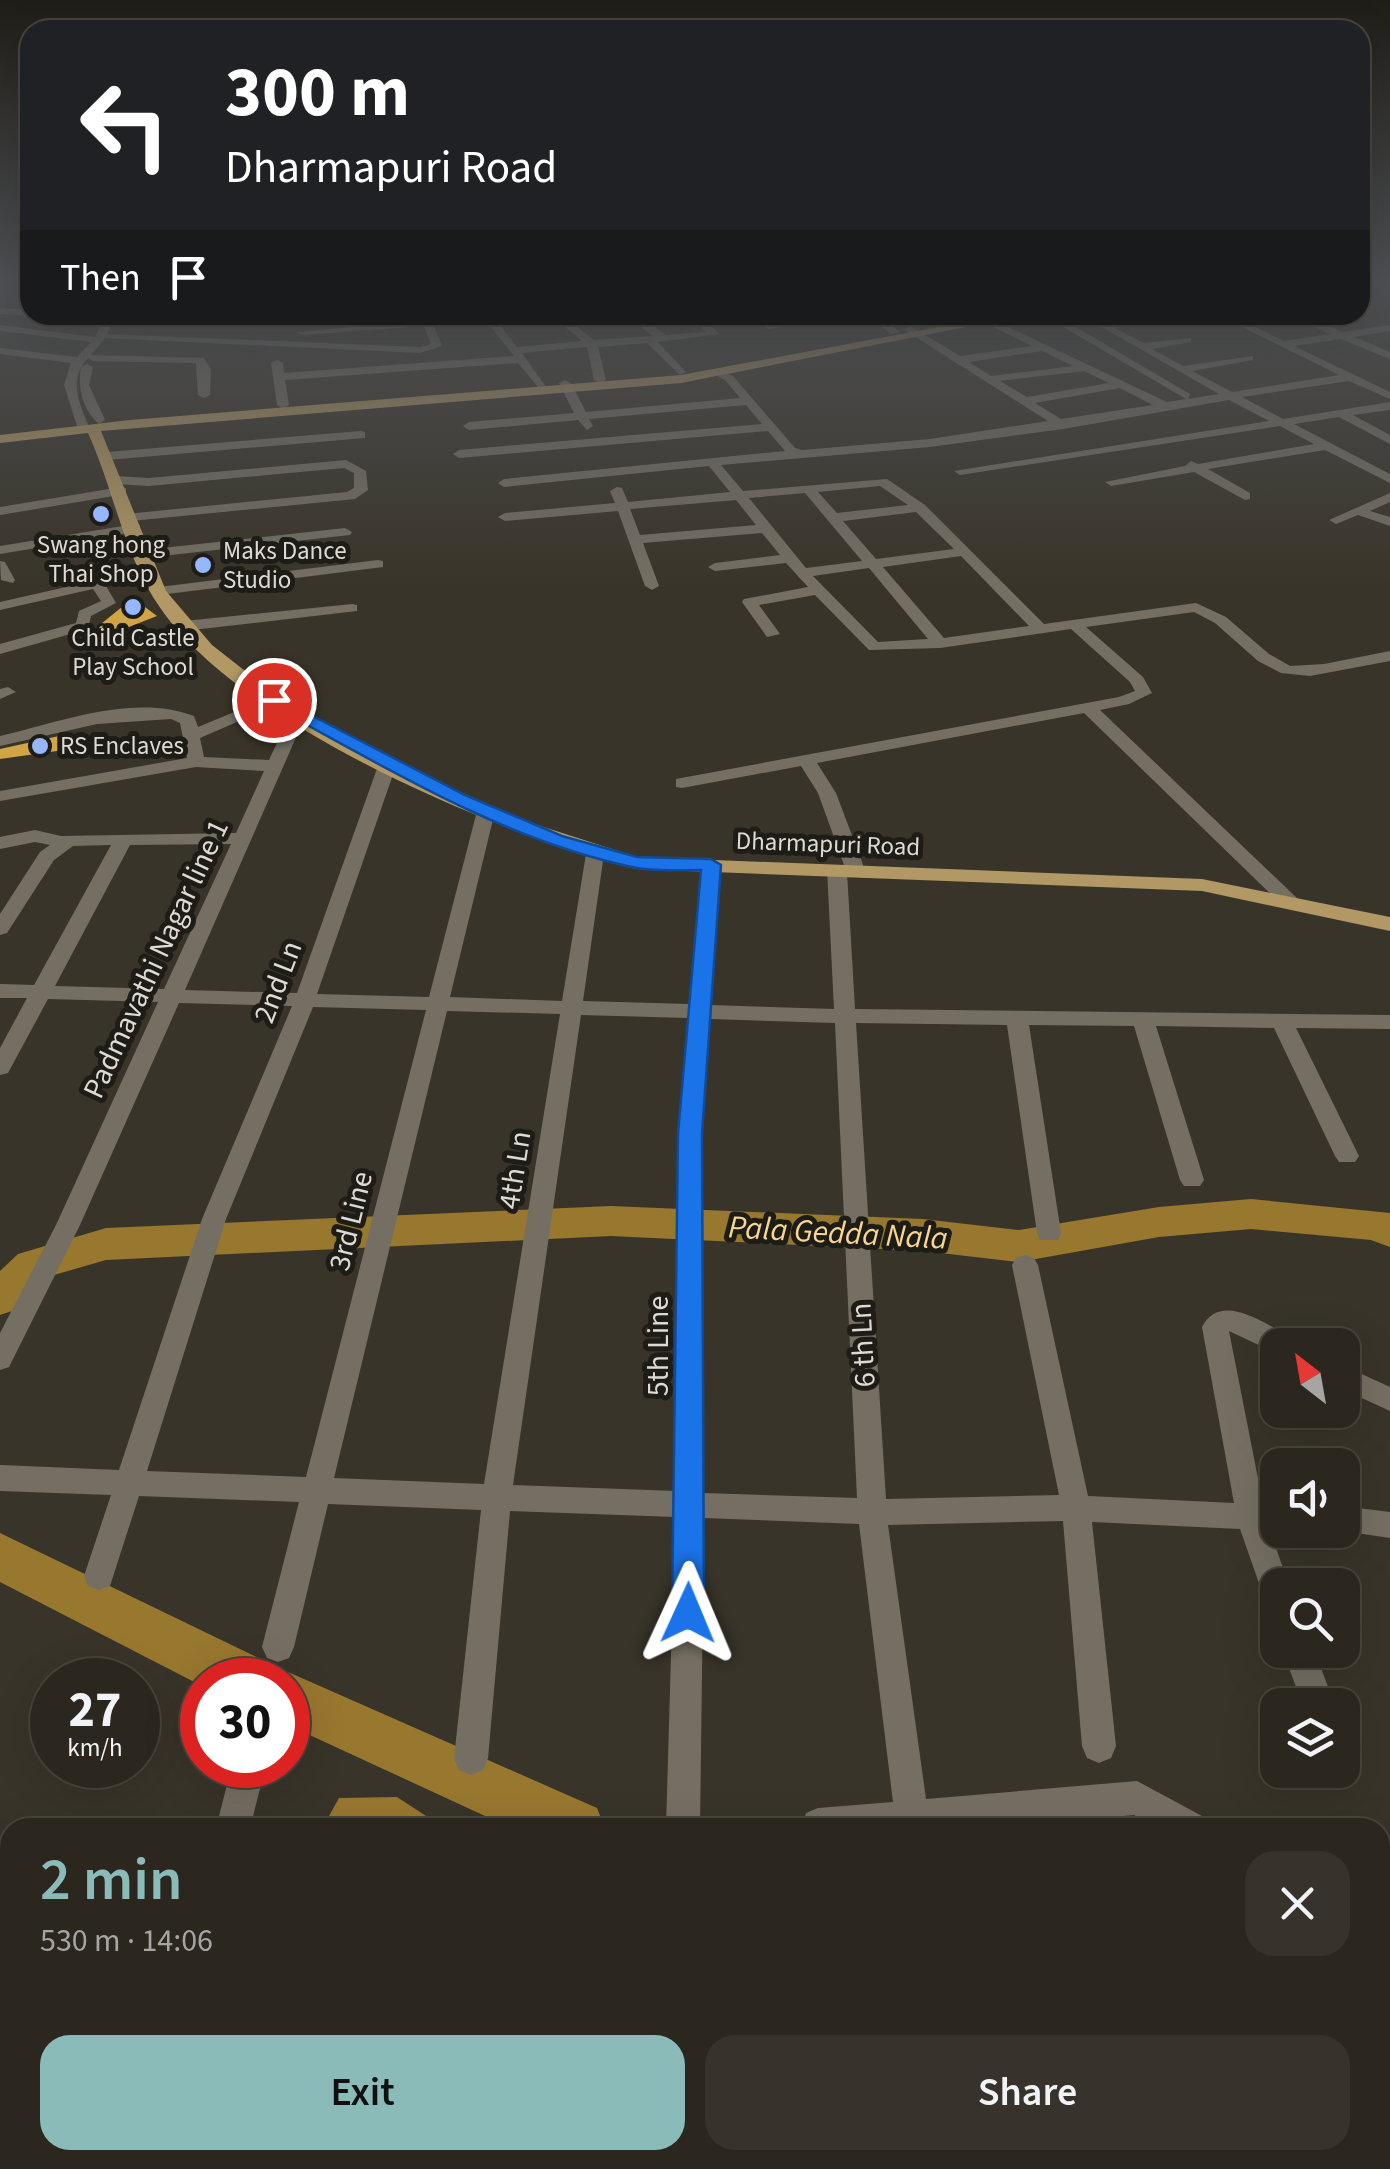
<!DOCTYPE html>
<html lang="en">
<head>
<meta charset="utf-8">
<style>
  :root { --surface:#2b271f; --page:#37332c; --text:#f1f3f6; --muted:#a6a5a4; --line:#47443d; --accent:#8bbbb9 }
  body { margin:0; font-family:"Source Sans 3",sans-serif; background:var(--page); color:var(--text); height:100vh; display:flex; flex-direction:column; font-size:38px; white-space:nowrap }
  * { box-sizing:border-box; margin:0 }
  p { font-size:32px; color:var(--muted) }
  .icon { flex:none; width:55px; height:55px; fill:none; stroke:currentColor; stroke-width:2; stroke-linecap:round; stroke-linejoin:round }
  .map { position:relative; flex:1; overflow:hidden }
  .details { position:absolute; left:0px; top:1818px; width:1390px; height:352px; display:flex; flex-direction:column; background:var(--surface); border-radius:30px 30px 0 0; box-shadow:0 10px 40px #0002,0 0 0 2px var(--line) }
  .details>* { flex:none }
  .banner { position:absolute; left:20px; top:20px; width:1350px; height:305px; border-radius:30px; box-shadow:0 10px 40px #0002,0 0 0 2px var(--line); background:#202124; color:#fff; overflow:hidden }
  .needle { width:65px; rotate:329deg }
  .buttons { position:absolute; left:1260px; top:1328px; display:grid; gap:20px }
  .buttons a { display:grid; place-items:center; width:100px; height:100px; border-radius:20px; background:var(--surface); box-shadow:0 10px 40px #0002,0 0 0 2px var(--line); font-size:50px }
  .speed { position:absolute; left:30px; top:1658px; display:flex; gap:20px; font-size:50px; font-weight:700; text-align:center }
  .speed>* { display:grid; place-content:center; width:130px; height:130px; border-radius:50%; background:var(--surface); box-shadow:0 10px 40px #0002,0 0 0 2px var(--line); line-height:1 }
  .speed small { font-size:25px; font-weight:400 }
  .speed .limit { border:15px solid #d22; background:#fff; color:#111 }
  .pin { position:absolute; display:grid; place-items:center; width:85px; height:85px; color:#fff; margin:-42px; border:5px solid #fff; border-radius:50%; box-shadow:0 2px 10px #0007 }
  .me { position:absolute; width:110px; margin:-55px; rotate:1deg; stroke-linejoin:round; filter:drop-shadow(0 0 8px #0008) }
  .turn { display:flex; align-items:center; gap:35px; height:210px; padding:0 40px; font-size:45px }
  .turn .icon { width:130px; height:130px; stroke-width:2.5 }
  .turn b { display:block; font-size:70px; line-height:85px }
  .then { display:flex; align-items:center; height:95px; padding:0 40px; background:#0003; gap:20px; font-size:38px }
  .round { display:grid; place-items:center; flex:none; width:105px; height:105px; border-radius:30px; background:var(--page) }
  .summary { display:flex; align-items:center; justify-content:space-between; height:170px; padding:0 40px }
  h1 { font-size:60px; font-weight:600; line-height:75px; color:var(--accent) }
  .action { display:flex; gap:20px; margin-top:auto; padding:20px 40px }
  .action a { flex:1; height:115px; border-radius:30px; background:var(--accent); color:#111; font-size:40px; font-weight:600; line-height:115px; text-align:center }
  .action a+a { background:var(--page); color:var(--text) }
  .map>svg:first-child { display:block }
  .water { fill:#98772f }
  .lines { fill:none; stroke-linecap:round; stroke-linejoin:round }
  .river { fill:#98772f; fill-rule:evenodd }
  .building { fill:#d1a546 }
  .minor { fill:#756f63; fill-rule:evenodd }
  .major { fill:#b29864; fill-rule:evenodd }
  .route { fill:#1a73e8; stroke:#114b97; stroke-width:2.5 }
  .poi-dot { fill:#94b7fd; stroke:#1e1c17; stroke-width:4 }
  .labels { text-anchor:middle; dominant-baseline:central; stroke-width:10; stroke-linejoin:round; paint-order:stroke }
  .far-poi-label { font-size:25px; fill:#dedad3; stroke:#1e1c17 }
  .far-street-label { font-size:25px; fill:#dedad3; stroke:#1e1c17 }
  .street-label { font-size:30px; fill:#dedad3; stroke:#1e1c17 }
  .water-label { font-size:32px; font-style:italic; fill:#f7d593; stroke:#1e1c17 }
</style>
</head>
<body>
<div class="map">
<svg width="1390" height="2169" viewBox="0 0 1390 2169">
  <rect width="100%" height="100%" fill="#393429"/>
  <path class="water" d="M397 1797 443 1827H323L339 1798Z
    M631 2160H850L856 2169H638Z"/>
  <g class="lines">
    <path class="river" d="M1251 1199 1390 1213V1247L1371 1240 1251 1229 1159 1237 1019 1262 923 1251 611 1236 106 1260 47 1277 15 1310 0 1315V1271L18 1254 106 1228 611 1206 923 1219 1019 1230 1159 1207Z
      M0 1533 267 1662 274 1678 288 1672 597 1808 605 1828H511L288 1725V1680H202V1686L0 1582Z
      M902 2160H972L976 2169H906Z"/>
  </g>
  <path class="building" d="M133 598 157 616 116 632 96 628Z
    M59 736 64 750 0 759V749Z"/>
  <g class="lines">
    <path class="minor" d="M0 308 30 310V315H34L30 316 0 314Z
      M45 315H116L107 334 420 347 431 344 424 326 301 335 296 332 496 315H544L497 321 517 347 582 341 551 315H562L594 340 653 336 626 315H638L666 335 706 332 688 315H699L720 334 658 342 686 372 680 375 647 343 598 347 606 380 600 383 594 380 587 347 522 353 546 387H538L518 363 285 380 289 405 283 409 277 405 271 363 277 360 283 363 284 373 514 356 487 322 434 326 442 346 420 353 105 338 91 355 204 358 211 369 210 395 204 398 198 395 196 363 93 361 88 358C67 380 80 405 90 429L84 433 78 429 64 385 71 363 0 354V348L77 357 91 342 0 331V325L95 337 102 323Z
      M263 315H337L130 327 125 324Z
      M821 315H847L769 329 764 326Z
      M865 315H877L900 332 891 334Z
      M923 315H935L945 324 936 326Z
      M1043 315H1055L1190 394 1188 399 1219 394 1081 315H1093L1107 323 1168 316 1164 321 1115 328 1143 343 1191 338V342L1152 349 1183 366 1253 356V360L1192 371 1232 392 1339 375 1218 315H1231L1284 341 1330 334 1290 315H1304L1343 332 1390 325V331L1354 337 1390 352V359L1341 339 1294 346 1390 392V399L1349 381 1242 397 1283 419 1390 402V410L1353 415 1390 435V444L1339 417 1294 424 1390 474V483L1325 450 1208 469 1250 493V499L1245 500 1194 472 1111 486 1105 482 1185 466 1191 461 1198 464 1314 444 1280 426 960 475 954 471 1269 421 1229 400 1063 429 930 447 721 465 743 491 887 479 925 505 1044 624 1196 603 1226 617 1269 654 1290 666 1324 664 1390 651V661L1310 676 1281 673 1258 661 1215 623 1194 612 1086 627 1143 677 1152 693 1129 704 1100 710 1298 899 1301 903 1298 907H1284L1084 713 817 763 836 793 865 870 855 876 847 872 855 1009 1390 1015V1029L1296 1028 1359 1156 1355 1162H1339L1335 1156 1274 1028 1156 1026 1204 1180 1200 1186H1184L1180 1180 1134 1026 1029 1025 1061 1233 1058 1240H1040L1037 1233 1007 1025 856 1023 886 1499 1059 1495 1012 1265 1016 1258 1025 1255 1034 1258 1038 1265 1088 1496 1234 1503 1202 1327C1221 1290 1266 1325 1291 1337L1295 1345H1278V1354L1229 1331 1263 1504 1278 1505V1530H1281L1270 1531 1289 1585H1278V1610L1267 1606 1240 1529 1092 1522 1116 1746 1111 1758 1099 1763 1087 1758 1082 1746 1063 1521 888 1525 926 1799 1137 1781 1202 1816 1207 1828H1156L1134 1815 990 1828H802L806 1813 818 1808 893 1802 859 1524 704 1518 700 1828H666L675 1517 510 1511 488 1758 483 1770 471 1775 459 1770 454 1758 481 1510 328 1504 294 1647 289 1658 278 1662 267 1658 262 1647 299 1502 139 1496 110 1586 99 1590 88 1586 84 1576 111 1495 0 1491V1465L119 1470 202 1219 292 1006 179 1003 80 1225 9 1367 0 1370V1333L56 1225 158 1002 48 999 8 1073 0 1075V1048L27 998H0V984L34 985 111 845 73 846 54 860 7 933 0 935V914L40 852 50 845 35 842 0 849V837L35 830 61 836 236 833 264 771 196 767 0 801V791L187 758 180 723 171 719 97 724 0 746V736C59 722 135 693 194 716L198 727 275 695 281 697V703L200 738 204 757 269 760 291 713H303L305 717 185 990 297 993 379 763 388 758 397 763 317 994 429 997 477 811 486 806 495 811 450 997 562 1001 586 854 595 848 604 854 583 1001 689 1004 701 865 711 859 721 865 711 1005 834 1009 827 869 830 865H844L818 793 801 766 682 788 676 787V779L1119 697 1135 691 1130 682 1071 629 940 648 869 650 815 595 759 605 780 634 767 637 742 602 744 599 808 587 786 563 715 571 708 567 715 563 780 555 762 533 643 543 659 586 652 590 645 586 618 511 505 521 498 517 505 513 615 503 610 491 617 487 622 488 628 502 730 492 709 466 504 487 498 483 504 479 785 451 768 431 459 458 453 454 459 450 762 424 746 405 589 419 593 426 587 430 578 420 469 430 463 426 469 422 574 413 559 383 565 380 571 383 586 412 740 398 725 380 713 374 717 369 733 376 795 448 802 450 930 439 1048 421 903 329 912 327 960 356 1032 346 985 323 989 318 1167 402 1186 399ZM1042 351 1073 366 991 376 969 362ZM1084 371 1109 383 1027 397 1000 381ZM1120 388 1153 405 1061 419 1035 403ZM880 486 908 505 837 513 818 492ZM805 493 862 561 806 568 749 498ZM736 500 756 525 640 535 630 509ZM916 512 954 549 876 559 843 521ZM961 556 1029 626 944 638 883 567ZM869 568 928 639 878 642 813 576ZM231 844 164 989 55 986 130 845ZM313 1007 426 1010 306 1477 147 1471 226 1219ZM447 1011 560 1014 484 1484 334 1478ZM581 1015 688 1018 678 1134 676 1491 513 1485ZM710 1019 835 1023 857 1498 704 1493 702 1134Z
      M87 364 93 367 89 385 105 420 99 424C83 411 77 387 81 367Z
      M361 431 365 432V438L107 460 101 456 107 452Z
      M346 460 366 471 368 490 355 499 131 521 124 517 126 514 347 492 354 488V473L344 468 149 486 117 484 111 480 117 476 149 478Z
      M121 487 126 488V494L0 515V507Z
      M1390 493V502L1370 511 1390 517V526L1358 515 1336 524 1329 520Z
      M135 524 140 525V531L0 554V546Z
      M345 528 352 532 350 535 144 558 137 554 144 550Z
      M378 560 383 561V567L159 595 152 591 159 587Z
      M0 561 5 562 15 580 13 583 1 580Z
      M150 568 157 572 155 575 106 586 116 603 91 616 88 629 0 654V644L76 623 79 611 101 601 93 589 0 610V602Z
      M352 604 357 605V611L184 631 176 626 184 621Z
      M8 687 16 692 0 699V689Z
      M1342 1365 1390 1387V1411L1342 1389Z
      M1342 1506 1390 1512V1538L1336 1530H1342Z
      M1282 1650H1314L1335 1705H1303Z
      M232 1765H266L250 1828H216Z
      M1380 2031 1390 2035V2081L1380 2077Z
      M1380 2085 1390 2089V2135L1380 2131Z
      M129 2160H169L167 2169H127Z
      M387 2160H427L426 2169H386Z"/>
    <path class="major" d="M1003 315H1027L681 383 101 431 166 591 212 645 263 685 324 724 391 761 528 822 637 857 1202 879 1390 917V931L1202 891 636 869C499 835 242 726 161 609 124 557 114 490 88 433L0 443V435L130 420 681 375Z"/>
  </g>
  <linearGradient id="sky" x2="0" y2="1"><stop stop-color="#1f1d17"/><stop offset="0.48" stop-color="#4e5054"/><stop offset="1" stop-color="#4e5054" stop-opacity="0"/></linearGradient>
  <rect width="1390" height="590" fill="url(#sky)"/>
  <path class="route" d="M274 696 465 795 562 836 637 857 711 859 721 865 702 1134 704 1613 699 1623 688 1628 677 1623 672 1613 678 1134 701 870C679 870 654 872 632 867 501 839 385 767 269 704L266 700Z"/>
  <g class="poi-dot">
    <circle cx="101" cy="514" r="10"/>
    <circle cx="203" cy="565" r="10"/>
    <circle cx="133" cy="607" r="10"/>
    <circle cx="40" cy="746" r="10"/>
  </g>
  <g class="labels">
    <g class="far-poi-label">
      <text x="101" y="545">Swang hong<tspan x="101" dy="29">Thai Shop</tspan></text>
      <text x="223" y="551" text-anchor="start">Maks Dance<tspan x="223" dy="29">Studio</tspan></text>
      <text x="133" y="638">Child Castle<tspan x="133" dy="29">Play School</tspan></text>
      <text x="60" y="746" text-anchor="start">RS Enclaves</text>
    </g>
    <g class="far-street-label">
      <text transform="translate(828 844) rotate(2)">Dharmapuri Road</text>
    </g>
    <g class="street-label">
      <text transform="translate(156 959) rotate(-65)">Padmavathi Nagar line 1</text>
      <text transform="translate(278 982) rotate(-69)">2nd Ln</text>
      <text transform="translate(515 1170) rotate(-81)">4th Ln</text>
      <text transform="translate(351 1221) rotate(-76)">3rd Line</text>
      <text transform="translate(863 1345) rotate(-93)">6 th Ln</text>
      <text transform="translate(658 1346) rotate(-90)">5th Line</text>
    </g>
    <g class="water-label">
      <text transform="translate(838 1233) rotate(3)">Pala Gedda Nala</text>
    </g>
  </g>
</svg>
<div class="buttons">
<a><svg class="needle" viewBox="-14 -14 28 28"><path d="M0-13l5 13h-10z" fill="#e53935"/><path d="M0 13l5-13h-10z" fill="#a6a5a4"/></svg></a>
<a><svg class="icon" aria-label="sound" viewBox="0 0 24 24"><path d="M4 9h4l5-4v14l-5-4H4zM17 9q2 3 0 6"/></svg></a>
<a><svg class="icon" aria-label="search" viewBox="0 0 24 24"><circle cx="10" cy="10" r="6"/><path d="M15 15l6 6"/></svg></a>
<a><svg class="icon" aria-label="layers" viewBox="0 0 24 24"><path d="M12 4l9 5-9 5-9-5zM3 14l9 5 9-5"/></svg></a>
</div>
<div class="speed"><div>27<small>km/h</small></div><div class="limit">30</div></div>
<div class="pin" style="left:274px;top:700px;background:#d93025"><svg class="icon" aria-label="arrive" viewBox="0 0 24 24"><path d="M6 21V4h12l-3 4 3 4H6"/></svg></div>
<svg class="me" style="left:688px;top:1613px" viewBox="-20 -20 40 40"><path d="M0-17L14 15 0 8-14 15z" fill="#1a73e8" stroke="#fff" stroke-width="4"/></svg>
<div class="banner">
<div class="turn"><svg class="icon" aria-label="left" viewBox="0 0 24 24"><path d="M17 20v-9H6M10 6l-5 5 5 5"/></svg><div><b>300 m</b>Dharmapuri Road</div></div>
<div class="then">Then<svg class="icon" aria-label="arrive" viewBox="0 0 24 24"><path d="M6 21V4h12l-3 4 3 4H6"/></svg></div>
</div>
<section class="details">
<div class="summary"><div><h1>2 min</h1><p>530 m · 14:06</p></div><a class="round"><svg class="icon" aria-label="close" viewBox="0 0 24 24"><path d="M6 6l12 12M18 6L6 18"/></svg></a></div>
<div class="action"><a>Exit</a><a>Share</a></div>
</section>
</div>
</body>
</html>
